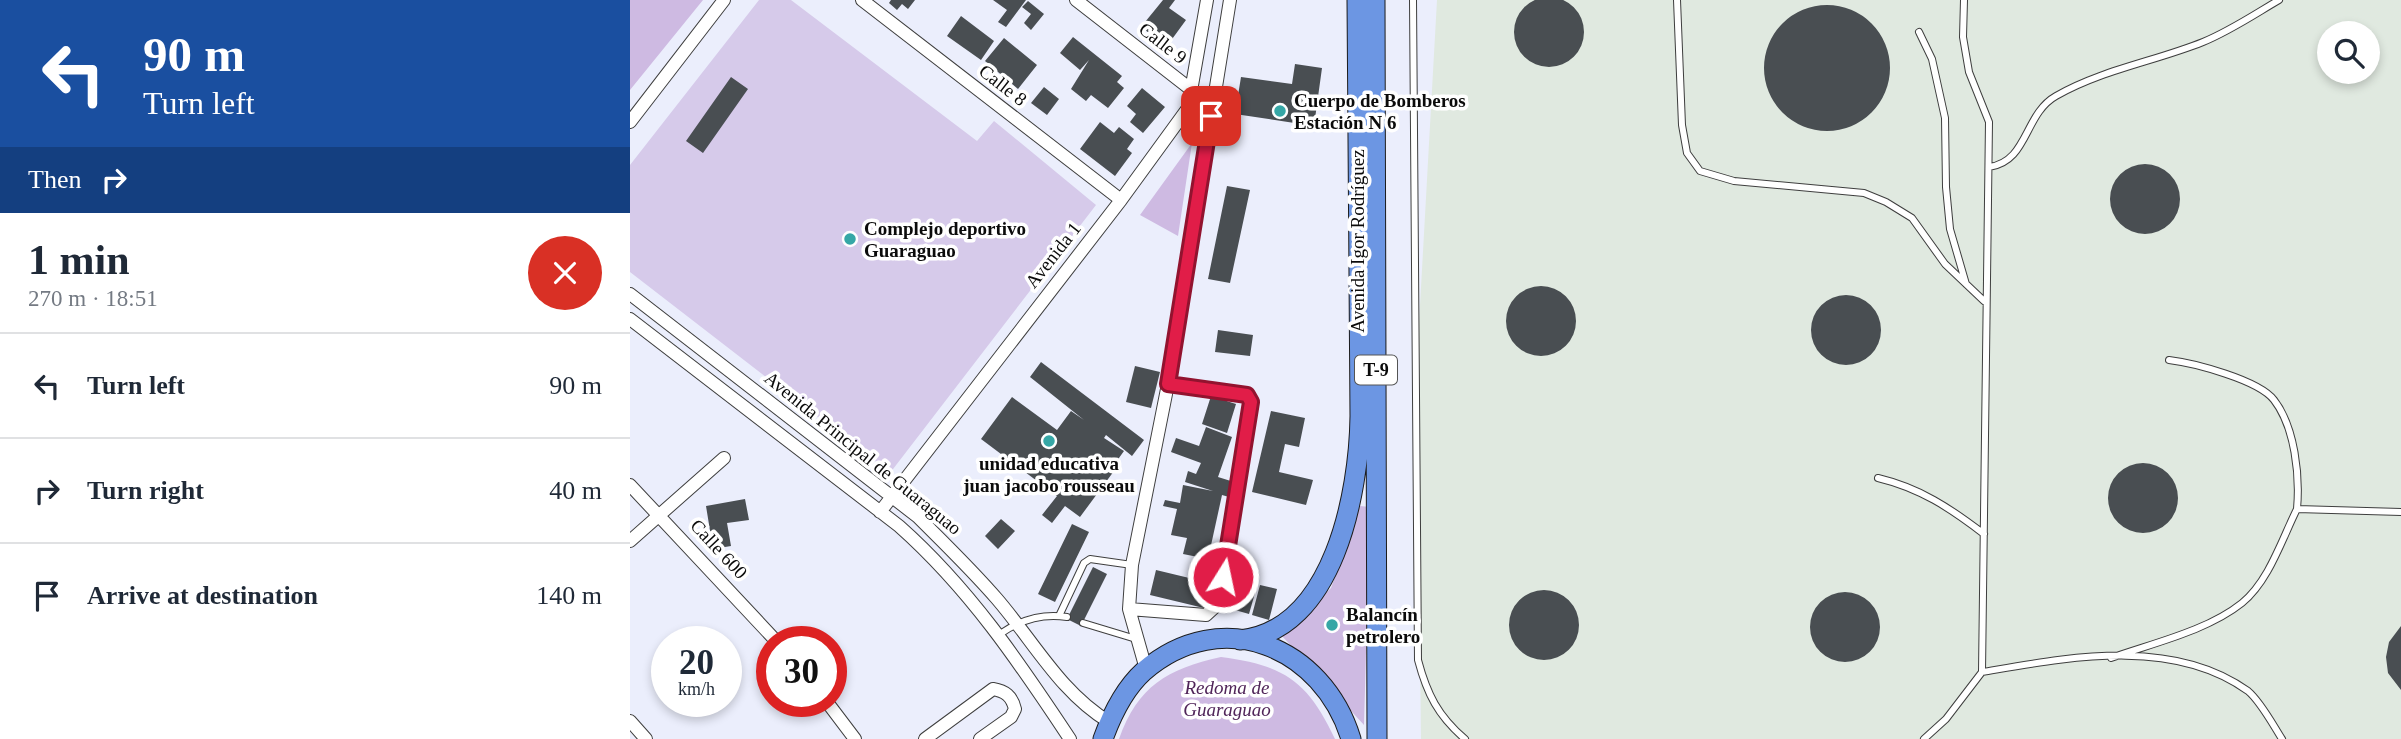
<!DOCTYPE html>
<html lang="en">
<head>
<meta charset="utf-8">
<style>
  :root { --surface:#fff; --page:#f2f2f3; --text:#1f2937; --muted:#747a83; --line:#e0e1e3 }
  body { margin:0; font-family:Georgia,serif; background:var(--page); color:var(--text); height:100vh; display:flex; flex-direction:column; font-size:26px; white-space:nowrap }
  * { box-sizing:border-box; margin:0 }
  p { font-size:23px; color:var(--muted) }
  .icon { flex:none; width:38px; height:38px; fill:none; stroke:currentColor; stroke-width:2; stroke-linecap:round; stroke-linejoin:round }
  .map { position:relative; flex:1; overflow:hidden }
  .side { display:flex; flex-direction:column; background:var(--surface); width:630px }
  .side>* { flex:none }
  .top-card { background:#1a4fa0; color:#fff; overflow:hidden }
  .tools { position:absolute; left:1687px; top:21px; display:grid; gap:14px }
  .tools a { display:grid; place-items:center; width:63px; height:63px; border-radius:50%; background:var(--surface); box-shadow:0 4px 10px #0003; font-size:35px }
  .speed { position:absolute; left:21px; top:626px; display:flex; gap:14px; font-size:35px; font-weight:700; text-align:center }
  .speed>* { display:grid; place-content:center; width:91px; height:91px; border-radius:50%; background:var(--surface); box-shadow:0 4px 10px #0003; line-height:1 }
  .speed small { font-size:18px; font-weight:400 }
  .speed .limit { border:10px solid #d22; background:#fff; color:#111 }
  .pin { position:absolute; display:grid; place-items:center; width:60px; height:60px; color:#fff; margin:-30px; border-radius:14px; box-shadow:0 4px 10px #0006 }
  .me { position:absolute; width:77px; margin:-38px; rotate:10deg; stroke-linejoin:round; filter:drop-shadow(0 0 5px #0008) }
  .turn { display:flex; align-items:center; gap:24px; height:147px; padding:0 28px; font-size:32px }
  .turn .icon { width:91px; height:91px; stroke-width:2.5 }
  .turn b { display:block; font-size:49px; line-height:60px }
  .then { display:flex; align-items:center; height:66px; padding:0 28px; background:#0003; gap:14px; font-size:26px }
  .round { display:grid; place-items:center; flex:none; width:74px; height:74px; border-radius:37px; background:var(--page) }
  .headline { display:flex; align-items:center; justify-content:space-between; height:119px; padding:0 28px }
  h1 { font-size:42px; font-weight:600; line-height:52px }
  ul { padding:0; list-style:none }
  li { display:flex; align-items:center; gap:21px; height:105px; padding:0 28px; border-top:2px solid var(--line) }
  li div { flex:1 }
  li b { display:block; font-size:26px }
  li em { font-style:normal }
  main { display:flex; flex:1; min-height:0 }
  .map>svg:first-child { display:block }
  .industrial { fill:#e0e9e0; fill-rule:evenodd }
  .green { fill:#cebae2 }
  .pitch { fill:#d6caea }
  .building { fill:#494e52 }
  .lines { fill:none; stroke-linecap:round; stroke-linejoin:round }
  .service-casing { stroke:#3e3e3e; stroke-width:8 }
  .minor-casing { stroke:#3e3e3e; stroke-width:14 }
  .trunk-casing { stroke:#1c1c1c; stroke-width:21 }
  .service { stroke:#fff; stroke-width:6 }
  .minor { stroke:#fff; stroke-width:12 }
  .trunk { stroke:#6c96e3; stroke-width:19 }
  .route-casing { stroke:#92132f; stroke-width:18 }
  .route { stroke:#e11d48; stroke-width:12 }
  .poi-dot { fill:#36a7a6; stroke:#fff; stroke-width:2.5 }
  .labels { text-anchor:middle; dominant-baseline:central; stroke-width:7; stroke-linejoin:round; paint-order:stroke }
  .shield { fill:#fff; stroke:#545454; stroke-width:2 }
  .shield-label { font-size:18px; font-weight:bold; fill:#0b0b0b }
  .street-label { font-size:19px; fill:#0b0b0b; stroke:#fff }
  .poi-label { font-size:19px; font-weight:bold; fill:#0b0b0b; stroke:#fff; text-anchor:start }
  .park-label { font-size:19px; font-style:italic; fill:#502559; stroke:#fff }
</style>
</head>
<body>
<main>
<section class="side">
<div class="top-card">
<div class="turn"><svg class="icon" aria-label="left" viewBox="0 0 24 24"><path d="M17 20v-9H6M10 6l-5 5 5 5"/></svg><div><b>90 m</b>Turn left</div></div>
<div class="then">Then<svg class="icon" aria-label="right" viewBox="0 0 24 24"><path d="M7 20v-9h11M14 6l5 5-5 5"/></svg></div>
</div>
<div class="headline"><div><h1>1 min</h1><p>270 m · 18:51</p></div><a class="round" style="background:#d93025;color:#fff"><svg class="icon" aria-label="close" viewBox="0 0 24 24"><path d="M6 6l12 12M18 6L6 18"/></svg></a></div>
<ul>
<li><svg class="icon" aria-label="left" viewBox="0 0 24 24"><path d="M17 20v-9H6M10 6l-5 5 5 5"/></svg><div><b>Turn left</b></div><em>90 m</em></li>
<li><svg class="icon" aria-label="right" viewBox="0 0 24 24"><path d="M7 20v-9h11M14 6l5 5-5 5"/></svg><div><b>Turn right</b></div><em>40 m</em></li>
<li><svg class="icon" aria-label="arrive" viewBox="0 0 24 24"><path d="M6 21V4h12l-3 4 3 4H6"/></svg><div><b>Arrive at destination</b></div><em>140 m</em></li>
</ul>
</section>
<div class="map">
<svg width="1771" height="739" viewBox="0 0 1771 739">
  <rect width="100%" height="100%" fill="#ebeefc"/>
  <path class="industrial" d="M807 0H1771V739H791L787 359ZM1699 33H1738V72H1699Z"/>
  <path class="green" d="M0 0H73L0 90Z
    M562 143 548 236 510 215Z
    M730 506 740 507 734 725 652 636 701 588Z
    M591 657C654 665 678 681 705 739H489C508 686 537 669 591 657Z"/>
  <path class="pitch" d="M129 0H161L347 141 364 121 466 205 260 473 0 272V165Z"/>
  <path class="building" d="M884 32a35 35 0 1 1 70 0a35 35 0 1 1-70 0Z
    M261 0H285L278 9 272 4 267 10 259 3Z
    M363 0H396L376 27 368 22 377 10Z
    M533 0H545L539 8 556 20 537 46 511 27Z
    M398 1 414 14 401 30 394 23 401 14 392 7Z
    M1134 68a63 63 0 1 1 126 0a63 63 0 1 1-126 0Z
    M331 16 364 41 351 60 317 36Z
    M443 37 492 76 487 82 494 88 478 108 461 95 456 101 441 89 459 60 450 70 430 53Z
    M374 38 407 65 388 89 355 61Z
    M665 64 692 68 684 126 605 114 611 77 662 84Z
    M101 77 118 89 73 153 56 141Z
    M414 87 429 99 417 115 401 103Z
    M512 88 535 107 513 133 500 122 506 114 497 106Z
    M470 122 484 133 489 127 504 139 497 149 502 153 485 176 450 149Z
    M1480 199a35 35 0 1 1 70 0a35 35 0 1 1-70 0Z
    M597 186 620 190 600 283 578 279Z
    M876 321a35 35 0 1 1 70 0a35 35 0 1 1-70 0Z
    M1181 330a35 35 0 1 1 70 0a35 35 0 1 1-70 0Z
    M588 330 623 335 620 356 585 352Z
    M411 362 514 440 502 456 476 435 474 438 494 451 481 469 484 471 450 517 435 506 422 523 412 515 427 496 351 439 382 397 427 430 441 411 454 420 400 377Z
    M505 366 530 372 521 408 496 402Z
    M581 396 606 404 597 433 572 424Z
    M641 411 675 418 669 447 655 444 649 472 683 480 676 505 622 492Z
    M576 427 602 437 588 477 604 482 599 497 592 495 578 559 553 554 557 538 541 535 547 509 533 506 535 500 550 503 553 485 583 491 555 482 558 471 566 474 571 463 541 452 546 438 569 446Z
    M1478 498a35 35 0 1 1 70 0a35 35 0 1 1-70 0Z
    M115 499 119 520 97 523 101 546 83 549 76 506Z
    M371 519 385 531 368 549 355 536Z
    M442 524 459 532 425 602 408 594Z
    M604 555 615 557 611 582 601 580Z
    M463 567 477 574 451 626 437 619Z
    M526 570 580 583 574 608 520 595Z
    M613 582 627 586 619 614 605 610Z
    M630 585 647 589 639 620 622 615Z
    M879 625a35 35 0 1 1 70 0a35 35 0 1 1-70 0Z
    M1180 627a35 35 0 1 1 70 0a35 35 0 1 1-70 0Z
    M1771 626V690L1758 673 1756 657 1759 642Z"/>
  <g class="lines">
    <g class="service-casing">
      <path id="service" d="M783 0 788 660C797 694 808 716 835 739
        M1047 0 1052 125 1057 153 1070 171 1104 181 1234 193 1256 202 1282 218 1315 264 1354 301
        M1289 32 1302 59 1315 118 1316 187 1320 229 1336 284
        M1359 167C1398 162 1394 114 1426 96 1471 70 1526 61 1573 42 1600 31 1625 14 1649 0
        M1539 360C1564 363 1629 380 1644 400 1665 427 1670 476 1667 509
        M1248 478C1290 488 1320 508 1354 534
        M429 616 454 563 460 559 502 565
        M453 623 506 639
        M370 634C390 620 412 613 437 617
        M1481 658C1523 643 1577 631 1612 603 1639 581 1652 539 1667 509L1771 512
        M1352 672C1436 658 1542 636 1618 691 1631 702 1643 725 1652 739
        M1294 739 1316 719 1352 672 1359 122 1339 72 1333 37 1334 0"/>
    </g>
    <g class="minor-casing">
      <path id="minor" d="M232 0 491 200
        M446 0 563 91
        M0 122 94 0
        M0 294 288 517C315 544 342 570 367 599 404 642 430 692 479 722
        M0 319 269 526C339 588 389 662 440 739
        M0 485 147 642
        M250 512 491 200 558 108 577 0
        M0 541 94 458
        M499 609 576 615 588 604 621 402 617 395 538 384
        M516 669 499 609 502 565 538 384 600 0
        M197 702 225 739
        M0 721 16 739
        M295 739 363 689C375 691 382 696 385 709L381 717 350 739"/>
    </g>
    <g class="trunk-casing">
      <path id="trunk" d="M745 0 747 739
        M610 640C704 630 729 493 730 416L727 0
        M473 739C482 714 494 689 514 671 592 604 693 647 721 739"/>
    </g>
    <use href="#service" class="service"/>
    <use href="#minor" class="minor"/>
    <use href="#trunk" class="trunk"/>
  </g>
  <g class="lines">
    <g class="route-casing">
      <path id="route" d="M581 116 538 384 617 395 621 402 593 577"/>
    </g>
    <use href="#route" class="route"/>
  </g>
  <g class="poi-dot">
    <circle cx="650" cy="111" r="7"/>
    <circle cx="220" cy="239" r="7"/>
    <circle cx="419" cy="441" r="7"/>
    <circle cx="702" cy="625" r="7"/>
  </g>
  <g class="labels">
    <rect class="shield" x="725" y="355.5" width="42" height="29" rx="5"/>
    <g class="shield-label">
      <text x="746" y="370">T-9</text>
    </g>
    <g class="street-label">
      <text transform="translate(533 43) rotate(38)">Calle 9</text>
      <text transform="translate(373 85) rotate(38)">Calle 8</text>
      <text transform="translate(727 241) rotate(-90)">Avenida Igor Rodríguez</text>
      <text transform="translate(423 255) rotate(-52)">Avenida 1</text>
      <text transform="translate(233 453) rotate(39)">Avenida Principal de Guaraguao</text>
      <text transform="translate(89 549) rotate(47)">Calle 600</text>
    </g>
    <g class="poi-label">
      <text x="664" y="100">Cuerpo de Bomberos<tspan x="664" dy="22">Estación N 6</tspan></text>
      <text x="234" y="228">Complejo deportivo<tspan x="234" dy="22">Guaraguao</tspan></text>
      <text x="419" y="463" text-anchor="middle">unidad educativa<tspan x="419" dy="22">juan jacobo rousseau</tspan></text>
      <text x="716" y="614">Balancín<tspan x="716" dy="22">petrolero</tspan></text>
    </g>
    <g class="park-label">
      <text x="597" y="687">Redoma de<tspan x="597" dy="22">Guaraguao</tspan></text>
    </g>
  </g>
</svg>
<div class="tools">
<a><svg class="icon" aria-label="search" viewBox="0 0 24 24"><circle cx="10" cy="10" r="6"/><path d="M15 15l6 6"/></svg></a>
</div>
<div class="speed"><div>20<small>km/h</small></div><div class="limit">30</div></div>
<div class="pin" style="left:581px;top:116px;background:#d93025"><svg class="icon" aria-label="arrive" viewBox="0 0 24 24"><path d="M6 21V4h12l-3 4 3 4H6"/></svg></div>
<svg class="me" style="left:593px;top:577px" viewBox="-20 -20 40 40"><circle r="17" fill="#e11d48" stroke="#fff" stroke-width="3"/><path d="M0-11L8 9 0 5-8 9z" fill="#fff"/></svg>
</div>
</main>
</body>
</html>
